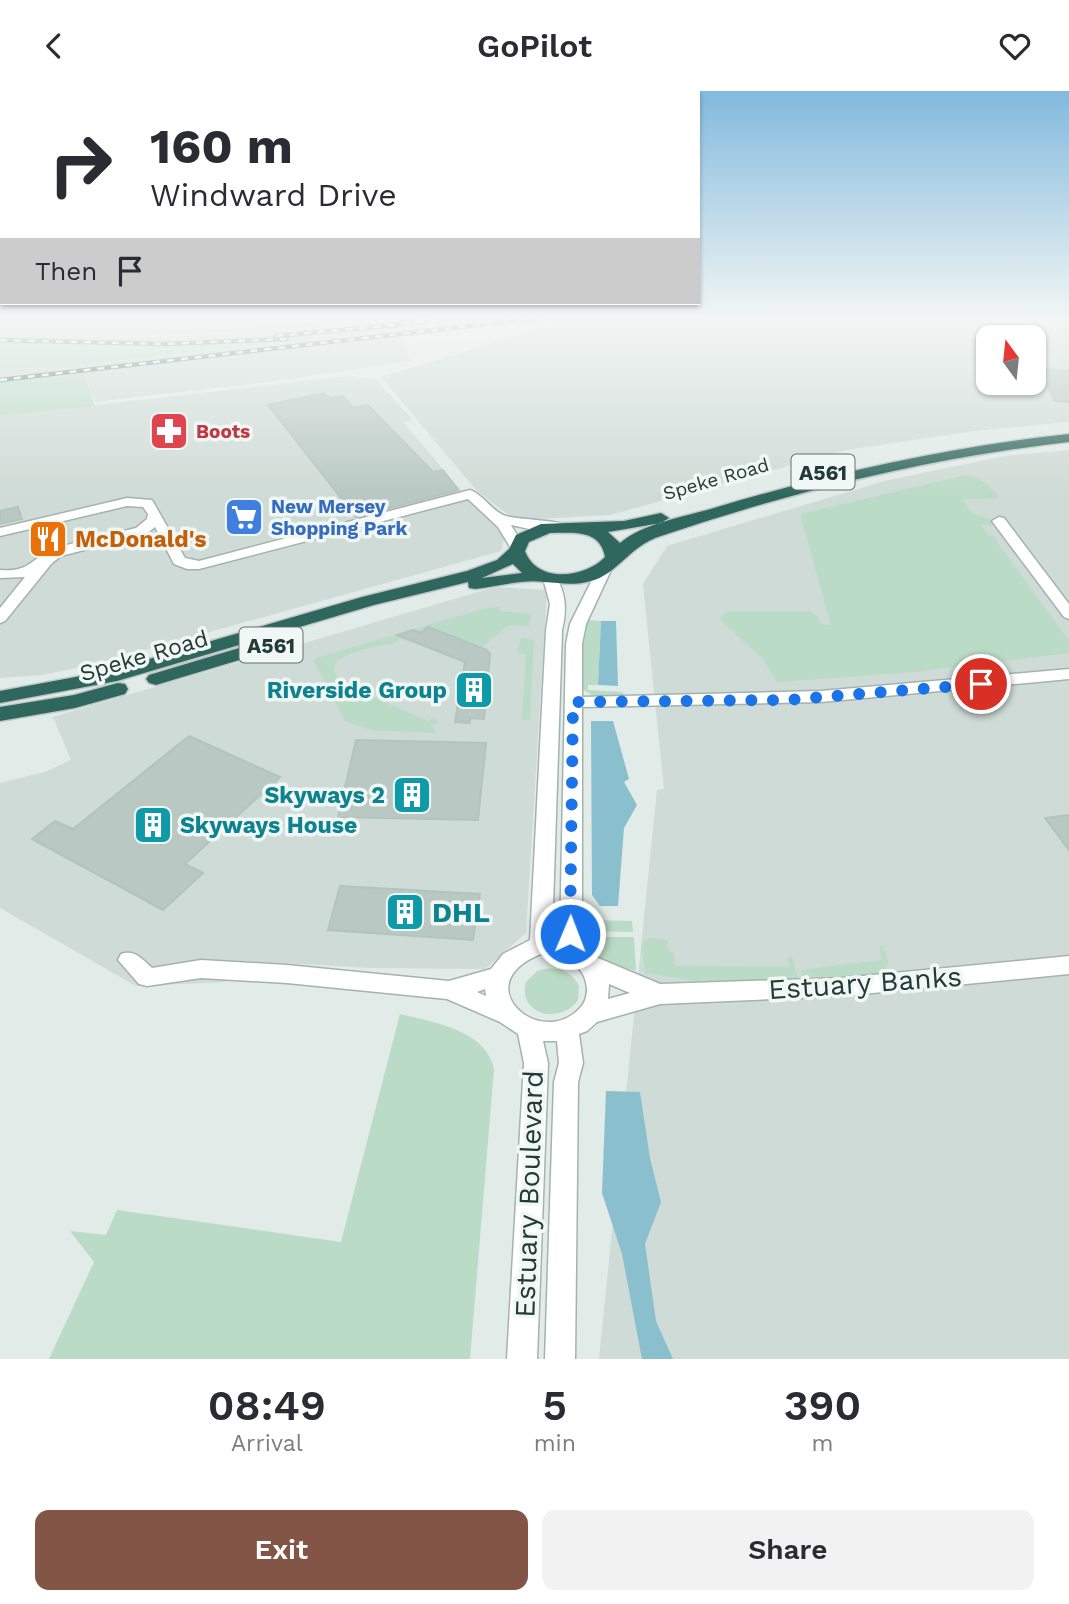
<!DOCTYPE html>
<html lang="en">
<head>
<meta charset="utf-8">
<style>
  :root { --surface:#fff; --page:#f2f2f3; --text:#2b2b33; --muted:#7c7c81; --accent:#825546 }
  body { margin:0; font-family:"Work Sans",sans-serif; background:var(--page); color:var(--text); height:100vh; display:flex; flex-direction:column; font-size:26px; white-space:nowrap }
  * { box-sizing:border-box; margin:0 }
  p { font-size:23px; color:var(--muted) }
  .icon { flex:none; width:38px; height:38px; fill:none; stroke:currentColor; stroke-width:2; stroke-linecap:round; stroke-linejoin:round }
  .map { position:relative; height:1268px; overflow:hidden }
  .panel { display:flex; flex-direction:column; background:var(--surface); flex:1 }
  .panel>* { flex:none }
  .top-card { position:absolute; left:0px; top:0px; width:700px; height:214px; box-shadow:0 2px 5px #0004; background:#fff; color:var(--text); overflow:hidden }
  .needle { width:46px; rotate:345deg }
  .controls { position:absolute; left:976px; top:234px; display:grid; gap:14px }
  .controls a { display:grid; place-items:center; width:70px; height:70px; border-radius:14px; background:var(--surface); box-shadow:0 2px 5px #0004; font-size:35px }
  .pin { position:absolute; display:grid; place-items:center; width:60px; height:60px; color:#fff; margin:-30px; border:4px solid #fff; border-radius:50%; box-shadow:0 2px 7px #0007 }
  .me { position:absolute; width:77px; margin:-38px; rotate:1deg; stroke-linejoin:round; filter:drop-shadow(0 0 5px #0008) }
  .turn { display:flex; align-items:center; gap:24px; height:147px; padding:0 35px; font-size:32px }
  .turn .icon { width:91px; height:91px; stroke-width:2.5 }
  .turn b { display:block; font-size:49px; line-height:60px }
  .then { display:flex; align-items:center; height:66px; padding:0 35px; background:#0003; gap:14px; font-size:26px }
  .eta { display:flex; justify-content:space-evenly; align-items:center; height:119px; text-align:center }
  .eta b { font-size:42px; font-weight:600; line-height:49px }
  .button { display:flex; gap:14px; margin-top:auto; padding:14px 35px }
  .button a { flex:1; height:80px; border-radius:14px; background:var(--accent); color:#fff; font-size:28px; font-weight:600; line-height:80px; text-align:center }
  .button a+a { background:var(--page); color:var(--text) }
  header { display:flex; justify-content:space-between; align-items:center; height:91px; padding:0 35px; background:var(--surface); font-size:32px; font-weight:600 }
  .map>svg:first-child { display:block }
  .built { fill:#cfdbd6; fill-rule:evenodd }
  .green { fill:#badbc5 }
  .water { fill:#8ac0ce }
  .building { fill:#b9c8c3; stroke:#b3c4be; stroke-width:2 }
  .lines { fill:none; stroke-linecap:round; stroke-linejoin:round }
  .minor-casing { stroke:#a4b3ae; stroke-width:3 }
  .highway-casing { stroke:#c1c8c6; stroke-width:3 }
  .minor { fill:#fff; fill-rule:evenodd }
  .highway { fill:#2f665d; fill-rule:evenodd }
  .rail-casing { stroke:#5c7671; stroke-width:4.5 }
  .rail { stroke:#f1f7f5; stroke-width:2.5; stroke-dasharray:7; stroke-linecap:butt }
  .route { stroke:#1a73e8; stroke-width:12; stroke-dasharray:0 21.6 }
  .labels { text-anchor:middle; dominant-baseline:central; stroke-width:7; stroke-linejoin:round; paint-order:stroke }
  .far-health-label { font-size:19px; font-weight:bold; fill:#be3a42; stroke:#f1f7f5; text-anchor:start }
  .far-street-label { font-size:19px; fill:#223b35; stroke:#f1f7f5 }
  .far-shop-label { font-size:19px; font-weight:bold; fill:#366cbe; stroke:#f1f7f5; text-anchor:start }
  .shield { fill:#f1f7f5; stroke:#60736f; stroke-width:2 }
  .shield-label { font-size:21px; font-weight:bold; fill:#223b35 }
  .food-label { font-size:23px; font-weight:bold; fill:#c56008; stroke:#f1f7f5; text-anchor:start }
  .street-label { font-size:23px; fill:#223b35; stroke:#f1f7f5 }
  .culture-label { font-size:23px; font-weight:bold; fill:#0d838f; stroke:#f1f7f5; text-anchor:end }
  .near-culture-label { font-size:28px; font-weight:bold; fill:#0d838f; stroke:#f1f7f5; text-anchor:start }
  .near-street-label { font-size:28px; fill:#223b35; stroke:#f1f7f5 }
</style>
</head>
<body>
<header><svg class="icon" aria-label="back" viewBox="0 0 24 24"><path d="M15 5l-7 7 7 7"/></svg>GoPilot<svg class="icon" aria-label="heart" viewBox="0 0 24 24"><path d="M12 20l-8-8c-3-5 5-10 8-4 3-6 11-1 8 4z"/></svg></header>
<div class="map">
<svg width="1069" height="1268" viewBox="0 0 1069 1268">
  <rect width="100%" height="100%" fill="#e1ebe7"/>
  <path class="built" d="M0 227H559L402 246 410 270 267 291 95 311 83 282 62 286 0 289V278L70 275 333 245 229 252 103 254 0 251V241L102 246H165L335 235 63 238 0 233Z
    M576 227H1069V331L974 340 846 359 610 424 516 429 478 401 381 286ZM989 247H1034V292H989Z
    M349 285 376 289 413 329 403 331 470 410 505 443 501 460 91 574 42 584 0 587V325Z
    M1069 359V1268H599L657 699 664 698 643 493 667 455 888 389 1005 365Z
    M495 496 547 499 526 842 485 878 373 877 240 870 225 891 136 895 0 817V692L45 681 71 669 53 626Z"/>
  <path class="green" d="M330 229 336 234C223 243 113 249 0 241V233C110 242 220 235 330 229Z
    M346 244 70 275 0 278V251L159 255Z
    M83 281 95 315 0 325V289L62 286Z
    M966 384C982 386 990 395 999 407L962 408 972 422 989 428 994 434H981L987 443 999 447 995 448 1069 550V562L915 581 777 591 763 568 722 531 720 526 729 520H810L817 525 820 533 831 534 800 423Z
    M499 516V520L531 523 529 535 509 534 481 557 428 536 421 542 413 539 405 541 408 548 405 550 399 548 391 554C375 553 348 561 335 572L334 581 338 585 334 589 428 630 434 626 438 632 432 634 436 642 371 639 345 630 313 568 482 518Z
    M588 529 601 530 598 594H588V599L623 601 624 607 595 606 582 598V555Z
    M525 547 534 549 530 629H522L526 563H518L520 548Z
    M595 829 632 830 633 841 594 840Z
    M581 846H634L636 880C610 872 596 870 581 846Z
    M648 847 668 849V858L674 863 675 875 789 876 788 866H792L798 888 697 890 645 882 641 854Z
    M880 855H883C889 868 892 878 877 885L804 889 801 879 881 869Z
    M545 878C560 876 572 881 579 895L578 909C561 934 517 924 526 891L537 880Z
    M400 923C433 931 486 939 494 978L470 1268H49L94 1171 70 1140 106 1144 117 1119 341 1151Z"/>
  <path class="water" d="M601 530H616L618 595 598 594Z
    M591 630H613L629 688 624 691 637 714 624 737 618 815H600L592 804Z
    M606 1000 640 1001 650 1067 661 1111 645 1153 656 1230 673 1268H642L622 1163 602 1102Z"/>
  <path class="building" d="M1039 278 1069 280V311L1055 310Z
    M324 302 330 307 343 305 353 317 368 314 433 381 443 379 458 399 356 426 268 314Z
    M18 416 22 428 0 433V420Z
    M428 536 487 559 490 563 484 628 470 627V632L455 631 465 571 397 544 413 539 421 542Z
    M189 645 280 686 185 773 203 782 163 819 32 748 55 730 73 738Z
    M356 649 486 652 478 729 338 726Z
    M1069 724V759L1045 727Z
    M340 795 480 803 473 849 328 839Z"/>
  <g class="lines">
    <g class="minor-casing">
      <path id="minor" d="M470 399C484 404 492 421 506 425 521 429 559 429 567 435 555 445 526 437 511 434L524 456 522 459H512L498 436 468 408 199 478H187L174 473 155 436 146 443 61 465 52 472 5 530 0 532V517L25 486 0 487V479C30 482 32 466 54 458 81 449 109 444 136 437L147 428 148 423 143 416 127 415 0 445V437L127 407 152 409 185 467 199 470Z
        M999 426 1004 427 1069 513V528L1064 526 992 430Z
        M604 475 611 479 586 533 582 553V606L821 600 1069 578V588L821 611 582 616V856L598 867 660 893 842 887 1069 865V883L842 905 660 913 597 931 587 940 579 943 583 972 578 991 575 1268H545L554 991 559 972 557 950H543L548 972 537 1268H507L524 972 518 943 500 931 447 908 287 892 201 887 147 895 139 893 118 869 121 863C135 858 142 868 152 877L201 869 287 874 449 890 491 878 503 863 530 849 546 539 550 513 543 487 550 483 555 484C566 502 567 519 562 539L552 847 560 848 566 553 570 533 597 479ZM541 863C564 867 585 871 587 898 587 905 585 912 580 917 540 960 465 893 541 863ZM609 893 630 902 608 908ZM485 898 486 905 477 901Z"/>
    </g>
    <g class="highway-casing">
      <path id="highway" d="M1069 343V351C929 367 794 400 661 445 629 455 618 483 591 490 574 495 560 492 544 491 522 488 496 496 475 498L469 497 468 491 374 514 117 590 0 612V600L108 580 362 506 467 480 497 469 509 458 516 444 541 433 624 430 661 422 669 427 661 432 608 441 620 452C644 432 684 426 714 417 831 382 948 356 1069 343ZM550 442C574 442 600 438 605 466 585 487 537 493 525 460L529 451ZM513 473 522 482 482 487Z
        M259 551 266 553 269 557 266 561 156 594 149 592 146 588 149 584Z
        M118 592 125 593 128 598 125 603 75 617 0 630V616L74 604Z"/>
    </g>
    <use href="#minor" class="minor"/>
    <use href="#highway" class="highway"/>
    <g class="rail-casing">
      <path id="rail" d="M388 234 452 227
        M276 245 398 234
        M0 249 162 253 287 248
        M0 289 538 227"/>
    </g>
    <use href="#rail" class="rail"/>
  </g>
  <linearGradient id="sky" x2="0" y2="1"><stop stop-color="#82b9de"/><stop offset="0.56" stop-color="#f2f6f4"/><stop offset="1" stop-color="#f2f6f4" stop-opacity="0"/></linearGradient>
  <rect width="1069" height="404" fill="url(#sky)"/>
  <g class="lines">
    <path class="route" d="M570 843 573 611 787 609 981 593"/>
  </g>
  <defs>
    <g id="pharmacy-square" transform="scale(2.0125)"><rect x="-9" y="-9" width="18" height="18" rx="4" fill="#e0444e" stroke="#f1f7f5"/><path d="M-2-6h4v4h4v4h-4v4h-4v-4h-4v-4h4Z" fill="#fff"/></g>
    <g id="supermarket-square" transform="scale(2.0125)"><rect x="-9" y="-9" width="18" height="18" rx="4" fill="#3f7fe0" stroke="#f1f7f5"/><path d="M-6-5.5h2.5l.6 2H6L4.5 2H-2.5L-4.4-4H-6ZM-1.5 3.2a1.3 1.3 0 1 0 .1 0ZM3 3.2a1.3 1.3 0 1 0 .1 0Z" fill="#fff"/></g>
    <g id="restaurant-square" transform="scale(2.0125)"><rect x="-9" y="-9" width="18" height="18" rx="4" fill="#e8710a" stroke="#f1f7f5"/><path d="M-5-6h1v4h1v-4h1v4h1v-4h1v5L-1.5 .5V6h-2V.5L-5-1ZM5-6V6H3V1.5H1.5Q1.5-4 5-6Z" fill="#fff"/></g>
    <g id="building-square" transform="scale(2.0125)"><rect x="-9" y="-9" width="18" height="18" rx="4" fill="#0f9aa8" stroke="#f1f7f5"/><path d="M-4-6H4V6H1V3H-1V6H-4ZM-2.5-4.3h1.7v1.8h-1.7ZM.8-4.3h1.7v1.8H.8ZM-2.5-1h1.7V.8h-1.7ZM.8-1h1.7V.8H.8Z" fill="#fff"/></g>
  </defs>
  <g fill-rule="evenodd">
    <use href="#pharmacy-square" x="169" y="340"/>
    <use href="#supermarket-square" x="244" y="426"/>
    <use href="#restaurant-square" x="48" y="448"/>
    <use href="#building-square" x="474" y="599"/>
    <use href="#building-square" x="412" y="704"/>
    <use href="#building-square" x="153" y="734"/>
    <use href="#building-square" x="405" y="821"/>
  </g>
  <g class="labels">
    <g class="far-health-label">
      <text x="196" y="340">Boots</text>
    </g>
    <g class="far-street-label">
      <text transform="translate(716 388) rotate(-16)">Speke Road</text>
    </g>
    <g class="far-shop-label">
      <text x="271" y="415">New Mersey<tspan x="271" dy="22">Shopping Park</tspan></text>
    </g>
    <g class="shield">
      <rect x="791.5" y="363.5" width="63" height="35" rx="5"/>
      <rect x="239.5" y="536.5" width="63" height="35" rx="5"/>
    </g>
    <g class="shield-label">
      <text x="823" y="381">A561</text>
      <text x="271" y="554">A561</text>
    </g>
    <g class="food-label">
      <text x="75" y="448">McDonald's</text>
    </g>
    <g class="street-label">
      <text transform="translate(144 565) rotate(-16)">Speke Road</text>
    </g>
    <g class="culture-label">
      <text x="447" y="599">Riverside Group</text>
      <text x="385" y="704">Skyways 2</text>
      <text x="180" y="734" text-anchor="start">Skyways House</text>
    </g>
    <g class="near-culture-label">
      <text x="432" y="821">DHL</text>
    </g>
    <g class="near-street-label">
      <text transform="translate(865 892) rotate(-4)">Estuary Banks</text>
      <text transform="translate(529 1103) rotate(-88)">Estuary Boulevard</text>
    </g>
  </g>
</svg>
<div class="controls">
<a><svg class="needle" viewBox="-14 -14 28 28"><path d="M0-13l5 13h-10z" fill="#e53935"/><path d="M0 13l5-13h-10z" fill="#7c7c81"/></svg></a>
</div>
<div class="pin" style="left:981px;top:593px;background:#d93025"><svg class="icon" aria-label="arrive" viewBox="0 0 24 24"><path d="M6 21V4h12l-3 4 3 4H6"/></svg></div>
<svg class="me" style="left:570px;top:843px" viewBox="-20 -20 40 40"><circle r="17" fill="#1a73e8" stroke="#fff" stroke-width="3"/><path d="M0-11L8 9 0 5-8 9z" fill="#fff"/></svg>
<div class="top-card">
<div class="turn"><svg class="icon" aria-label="right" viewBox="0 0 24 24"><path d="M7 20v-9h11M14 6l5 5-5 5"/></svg><div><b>160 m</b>Windward Drive</div></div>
<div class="then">Then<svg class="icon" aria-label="arrive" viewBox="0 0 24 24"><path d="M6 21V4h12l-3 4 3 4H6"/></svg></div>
</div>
</div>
<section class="panel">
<div class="eta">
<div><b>08:49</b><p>Arrival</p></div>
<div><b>5</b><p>min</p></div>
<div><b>390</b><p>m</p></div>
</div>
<div class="button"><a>Exit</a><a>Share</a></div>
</section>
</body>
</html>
